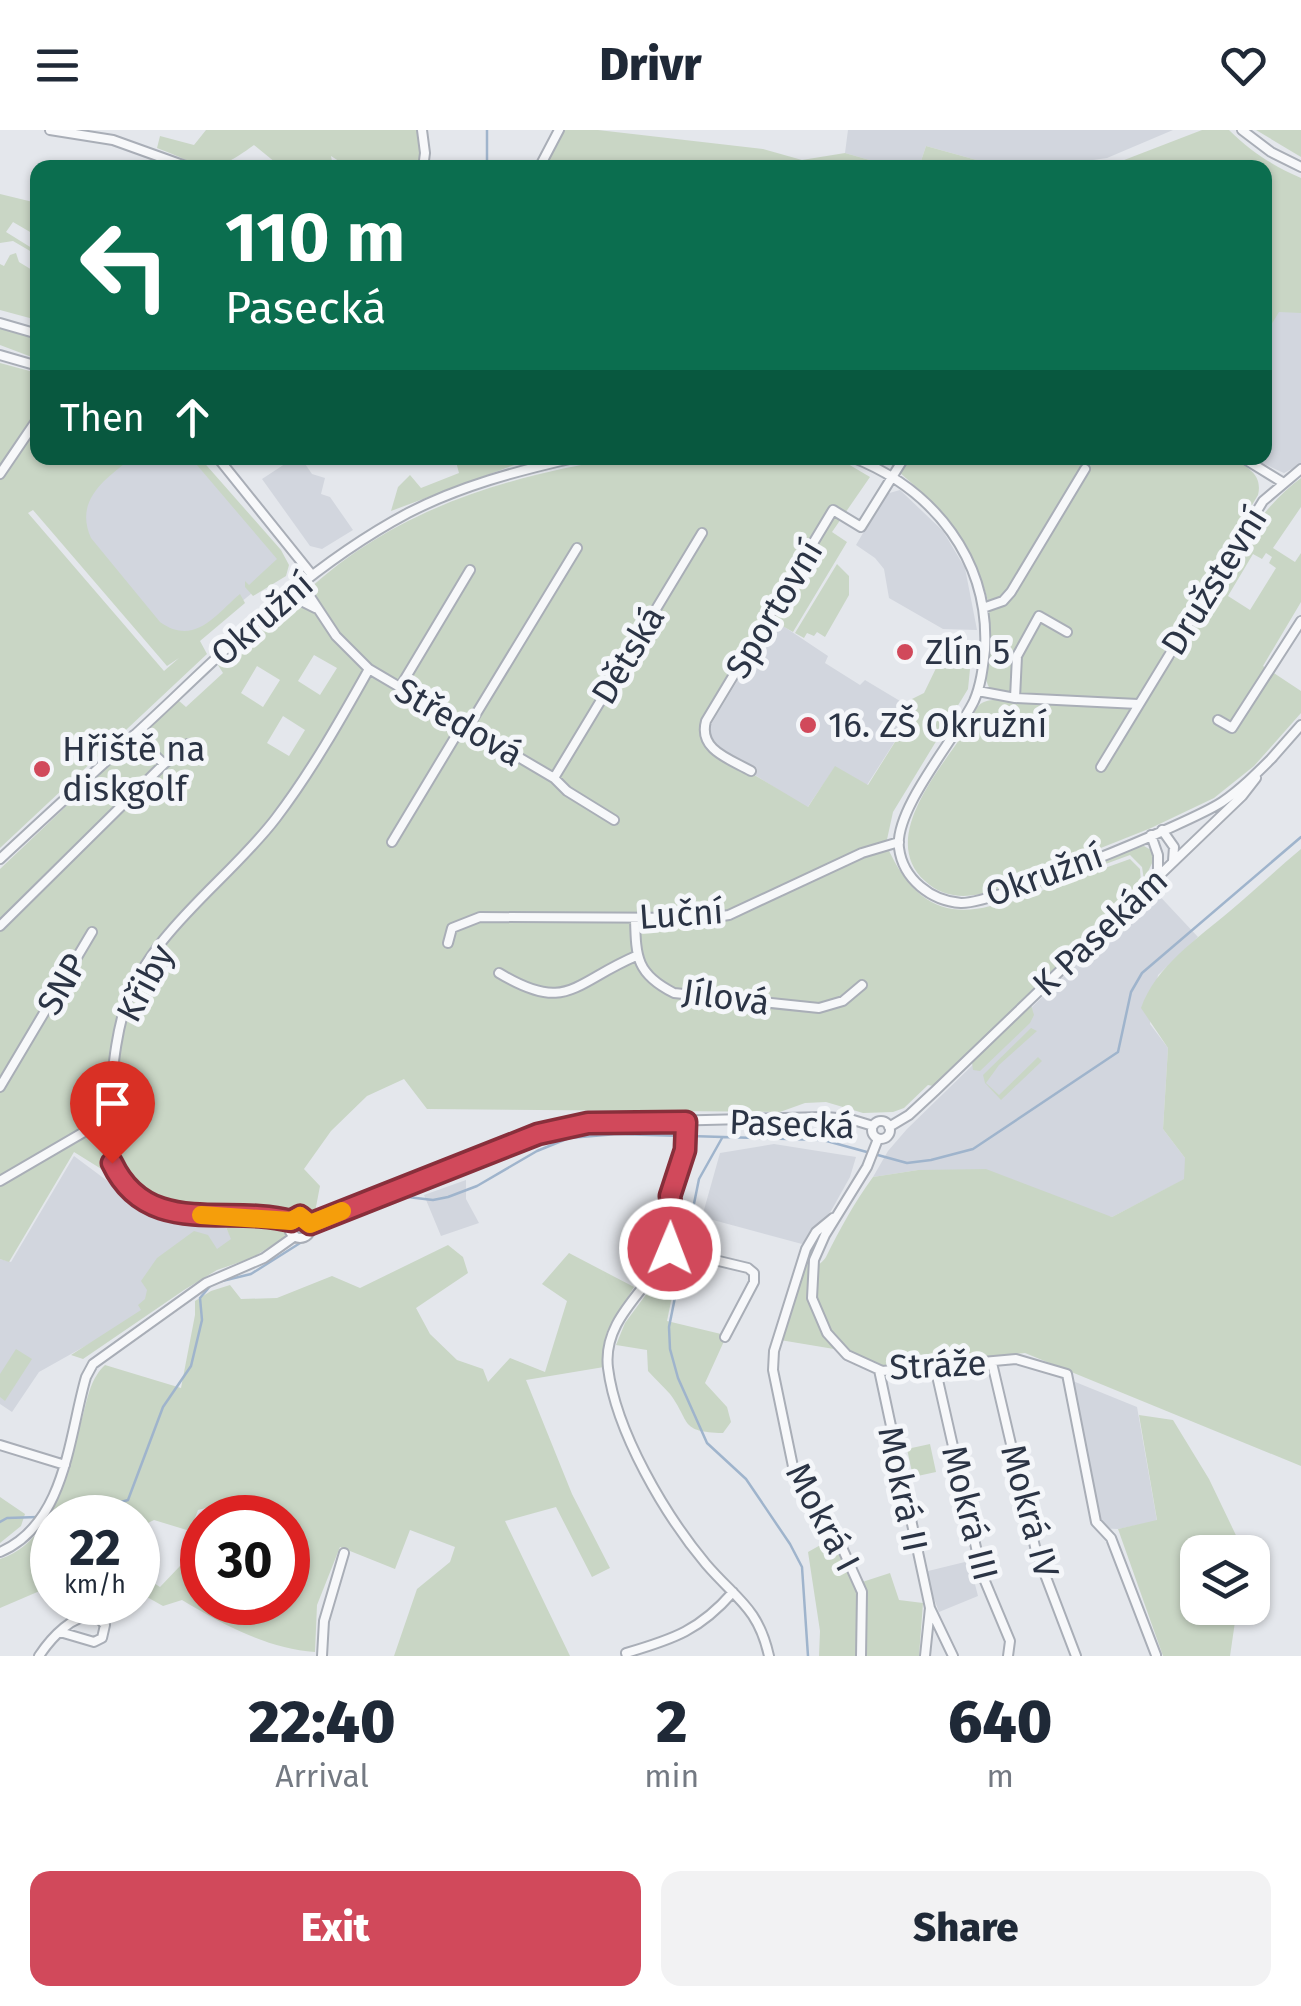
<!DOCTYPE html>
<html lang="en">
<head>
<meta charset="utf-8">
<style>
  :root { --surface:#fff; --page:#f2f2f3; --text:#1f2937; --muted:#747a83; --accent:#d1495b }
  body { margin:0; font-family:"Fira Sans",sans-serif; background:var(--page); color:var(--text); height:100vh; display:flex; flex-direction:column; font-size:38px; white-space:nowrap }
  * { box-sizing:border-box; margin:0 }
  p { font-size:32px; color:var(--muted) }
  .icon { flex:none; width:55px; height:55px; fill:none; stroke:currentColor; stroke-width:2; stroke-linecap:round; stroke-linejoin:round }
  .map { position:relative; height:1526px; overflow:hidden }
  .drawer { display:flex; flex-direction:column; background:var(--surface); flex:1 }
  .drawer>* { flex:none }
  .guide { position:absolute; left:30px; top:30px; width:1242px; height:305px; border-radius:20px; box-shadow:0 2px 8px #0004; background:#0b6e4f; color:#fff; overflow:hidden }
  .tools { position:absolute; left:1180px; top:1405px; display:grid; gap:20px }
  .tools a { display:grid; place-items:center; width:90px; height:90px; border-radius:20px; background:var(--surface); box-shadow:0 2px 8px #0004; font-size:50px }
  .speed { position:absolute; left:30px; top:1365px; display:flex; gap:20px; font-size:50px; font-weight:700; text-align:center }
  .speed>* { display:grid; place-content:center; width:130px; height:130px; border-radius:50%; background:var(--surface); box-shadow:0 2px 8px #0004; line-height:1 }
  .speed small { font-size:25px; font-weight:400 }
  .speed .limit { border:15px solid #d22; background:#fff; color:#111 }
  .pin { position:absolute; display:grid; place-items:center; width:85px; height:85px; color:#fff; margin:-102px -42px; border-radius:50% 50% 50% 0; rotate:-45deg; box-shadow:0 0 10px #0007 }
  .pin .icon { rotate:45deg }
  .me { position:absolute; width:110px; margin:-55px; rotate:1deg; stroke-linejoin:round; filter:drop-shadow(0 0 8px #0008) }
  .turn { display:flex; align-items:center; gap:35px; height:210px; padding:0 30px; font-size:45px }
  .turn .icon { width:130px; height:130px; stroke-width:2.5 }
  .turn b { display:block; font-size:70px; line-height:85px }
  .then { display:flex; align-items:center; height:95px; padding:0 30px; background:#0003; gap:20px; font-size:38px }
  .eta { display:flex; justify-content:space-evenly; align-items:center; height:170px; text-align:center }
  .eta b { font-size:60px; font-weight:800; line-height:70px }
  .cta { display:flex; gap:20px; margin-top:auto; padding:20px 30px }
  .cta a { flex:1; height:115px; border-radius:20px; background:var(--accent); color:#fff; font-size:40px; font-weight:800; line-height:115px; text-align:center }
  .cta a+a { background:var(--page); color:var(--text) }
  header { display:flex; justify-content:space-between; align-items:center; height:130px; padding:0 30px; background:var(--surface); font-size:45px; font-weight:800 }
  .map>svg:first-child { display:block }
  .built { fill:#d2d6de }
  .green { fill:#c9d6c5; fill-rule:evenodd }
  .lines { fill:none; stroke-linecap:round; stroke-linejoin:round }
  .stream { stroke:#9fb4cc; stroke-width:2.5 }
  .minor-casing { stroke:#a9aeb7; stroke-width:12 }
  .minor { stroke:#f7f8fa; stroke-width:8 }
  .route-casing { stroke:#882f3b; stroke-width:25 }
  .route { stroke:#d1495b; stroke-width:18 }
  .slow { stroke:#f59e0b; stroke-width:18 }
  .poi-dot { fill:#d1495b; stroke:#f4f6f9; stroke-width:4 }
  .labels { text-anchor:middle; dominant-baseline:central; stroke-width:10; stroke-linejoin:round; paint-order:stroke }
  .street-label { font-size:35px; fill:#2b3445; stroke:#f4f6f9 }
  .poi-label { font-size:35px; fill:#2b3445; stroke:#f4f6f9; text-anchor:start }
</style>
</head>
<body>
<header><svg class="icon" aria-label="menu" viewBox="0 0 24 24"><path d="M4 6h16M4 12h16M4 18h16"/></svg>Drivr<svg class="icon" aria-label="heart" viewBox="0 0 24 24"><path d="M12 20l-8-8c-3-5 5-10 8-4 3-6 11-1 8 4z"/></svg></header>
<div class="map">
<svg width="1301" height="1526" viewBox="0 0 1301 1526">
  <rect width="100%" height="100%" fill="#e4e7ec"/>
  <path class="built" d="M848 0H1173L1107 28 1044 37H1002L926 16 919 37H894L845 23Z
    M1265 176 1301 181V334L1284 343 1251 328H1265Z
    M131 328H198L284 430 274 445 178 524 50 375Z
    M294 328H301L312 344 325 348 321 364 330 367 353 400 322 419 310 416 262 349Z
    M900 360 943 401 965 438 977 500 943 499 889 468 884 439 875 428 856 415 886 364Z
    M774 490 828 526 825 533 860 555 865 550 915 580 867 655 835 637 807 678 701 611Z
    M1153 759 1198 807 1158 845 1150 894 1168 918 1163 999 1185 1028V1049L1112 1087 918 1040 873 1047 888 1021 907 999Z
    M774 1014 856 1027 850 1047 831 1081 802 1114 702 1087 720 1023Z
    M74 1026 149 1082 225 1096 233 1111 121 1196 39 1242 12 1282 0 1274V1129L11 1132Z
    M466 1050V1069L479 1093 441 1106 424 1065Z
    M1063 1247 1137 1277 1157 1391 1118 1399 1095 1398Z
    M969 1431 978 1466 939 1482 924 1442Z"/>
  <path class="green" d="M206 0H418L422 15 419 38 348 37 331 26 333 37H281L254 15C207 49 208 37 157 18L160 6 194 15Z
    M563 0H598L763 19 802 30 845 23 894 37 541 38Z
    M1202 0H1229C1251 22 1272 35 1301 48V183L1279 182 1265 205V38L1106 37Z
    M1256 0H1301V27Z
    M926 16 1002 37H919Z
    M0 64 37 73V106L13 92 6 102 35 120 37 125 13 111 0 113Z
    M16 123 19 132 37 143V190L0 180V134L4 136 10 125Z
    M0 196 37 206V229L0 215Z
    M0 233 37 243 38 328H132C105 349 74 370 91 408L160 492C195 517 216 484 240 464L245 473 200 511 207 524 0 718ZM33 380 167 536 179 528 164 541 28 383Z
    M191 328H200L281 420 289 435 286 446 253 466 245 457V451L249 455 277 429Z
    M455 328H523L517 334 391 381 398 357 410 345 421 358 459 343Z
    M620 328H811L848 334 870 347 832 402 847 412 793 502 772 490 701 609 704 615 808 677 835 636 868 655 915 580 904 573 924 563 939 532 949 531 970 539 968 559 893 682 886 714C946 853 1048 731 1144 716L1151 720 1154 729 1144 750 1142 737 1130 725 1008 770V773L1130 729 1140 739 1141 752 1102 797 933 956 928 955 904 978 893 982 863 983 826 972 805 973 780 982 427 979 404 949 367 966 331 1001 304 1039 320 1056 315 1082 195 1086 140 1063 74 1022 9 1132 0 1129V739L178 570 186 577 223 543 218 535 223 527 286 475 296 472 306 479 300 468C387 382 502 347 620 328ZM314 525 337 538 320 565 298 551ZM257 536 280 550 263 577 241 563ZM283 586 305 600 289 626 267 613Z
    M883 328H1231C1247 337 1263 344 1258 365L1164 522 1174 529C1209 471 1246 388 1301 348V377L1273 418 1295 432 1301 423V472L1263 536 1301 561V583L1254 636 1214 668 1151 698 990 762C967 768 944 769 925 751 876 707 945 634 970 594 975 580 977 571 993 570 993 561 987 557 986 548 984 529 991 505 989 482L994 477 988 471C970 403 934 372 883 328ZM1266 423 1272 427 1269 433 1276 438 1250 480 1228 466 1253 424 1262 429Z
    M837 434 849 446V465L825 507 817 502 814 506 807 503 804 508 795 503Z
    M1301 719V1336L1025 1223 893 1237C852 1233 827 1207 816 1170 814 1162 812 1147 816 1139 818 1134 823 1132 826 1127 840 1099 854 1073 873 1047L918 1040 986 1039 1112 1087 1184 1049 1185 1028 1163 999 1168 918 1141 878C1156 836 1197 809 1230 781 1254 761 1277 739 1301 719Z
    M1031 875 1034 885 1030 893 980 941 973 940 972 932Z
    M1031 898 1037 901 999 935 986 953 999 965 1038 927 1042 931 1001 970 985 953 983 945Z
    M193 1091 307 1093 252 1128 217 1140 184 1160 83 1229 71 1225 141 1180 138 1175 145 1169 147 1160 141 1151 157 1128 194 1101 208 1105 217 1119 231 1109 225 1095Z
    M820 1102C819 1111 813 1122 810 1133 802 1165 815 1193 834 1219L780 1210 811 1116Z
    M448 1115 463 1127 468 1143 416 1178 430 1204 457 1230 483 1239 488 1252 510 1228 545 1242 567 1171 542 1154 569 1123 634 1157 607 1201 604 1237 526 1250 572 1364 610 1438 592 1447 556 1377 505 1391 570 1526H394L417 1459 450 1432 455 1417 410 1400 395 1439 340 1417 317 1475 315 1522C268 1519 222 1494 182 1470L163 1476 138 1462V1443L160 1457 180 1436 196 1443 202 1426V1472H288V1388L225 1387 206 1378 198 1380 190 1401 154 1390 138 1398V1388H52V1453L42 1460 0 1478V1429C56 1411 69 1334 83 1285 88 1266 91 1248 105 1235L181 1258 195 1185V1171L211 1161 230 1155 241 1169 277 1168 332 1146 360 1158Z
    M680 1127 667 1191 721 1204 725 1209 705 1253 727 1277 731 1292 723 1303C679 1302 691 1292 670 1264 663 1256 655 1249 648 1241L647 1220 616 1215 625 1193 673 1128Z
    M16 1219 32 1229 5 1271 0 1267V1244Z
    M1139 1285 1173 1290 1209 1349 1244 1422H1198V1478H1237L1230 1526H1163L1118 1399 1157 1390Z
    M930 1314 936 1342 913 1347 907 1319Z
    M0 1367 25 1384 21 1396 0 1413Z
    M833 1408 853 1455 890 1443 899 1470 923 1473 919 1526H819L820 1501 808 1422Z"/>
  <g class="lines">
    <path class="stream" d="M487 0V38
      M690 1006 823 1010 907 1033 931 1030 973 1019 1118 922 1131 862 1142 843 1301 707
      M722 1008 699 1049 669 1197 670 1219 678 1248 707 1313 746 1349 790 1414 802 1437 808 1526
      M218 1152 251 1144 346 1084 399 1066 433 1070 448 1067 477 1056 537 1021 569 1008 617 1004 682 1006
      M46 1387H69L128 1370 163 1277 191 1236 202 1190 200 1168 211 1155
      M0 1392 7 1388 38 1387"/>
    <g class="minor-casing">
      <path id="minor" d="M50 0 113 10 191 38
        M422 0 425 23 423 38
        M1242 0 1271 22 1301 37
        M539 38 559 0
        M0 193 38 204
        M0 225 38 236
        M218 328 312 445
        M854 328C934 360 990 430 985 520 983 537 981 555 974 571 956 608 894 679 899 718 903 749 931 771 961 773 994 774 1190 693 1222 672 1241 659 1257 643 1273 627
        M1243 328 1282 352
        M0 344 38 288
        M301 453 336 506 369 539 554 648 567 661 614 690
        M282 469 301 471 315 478
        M983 478 1003 471 1011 462 1085 339
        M400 557 470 440
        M978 561 1015 568 1138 574
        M1015 568 1017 526 1039 486 1067 502
        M1218 590 1232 598 1301 491
        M1271 629 1301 595
        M164 634 188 614
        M1101 637 1263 371 1301 339
        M751 641C730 629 698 620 706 591L833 380 861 397 904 328
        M554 648 702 403
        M1162 700 1174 717 1173 731
        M1151 705 1158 725V746
        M392 712 454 609 473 589 577 418
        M0 729C58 675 117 622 174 568 246 499 318 431 408 383 460 356 517 341 574 328
        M635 788C636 827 636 844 674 863L819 878 843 871 862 855
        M0 796 164 634 134 605
        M448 813 452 798 480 787 709 788 729 785 862 723 899 712
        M499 843C567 884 573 853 636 826
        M0 957 92 802
        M872 1000a9 9 0 1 1 18 0a9 9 0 1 1-18 0Z
        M685 993C685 1002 686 1013 684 1023 681 1038 670 1050 670 1066 670 1084 678 1102 669 1119 650 1159 602 1188 608 1238 616 1302 665 1385 706 1434 736 1469 758 1477 769 1526
        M889 997 909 985 936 960 1242 666 1256 648
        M878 1009 867 1037 825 1105 814 1130 812 1168 827 1203 847 1225 882 1241 1016 1229 1067 1244 1096 1392 1111 1408 1156 1525
        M0 1051 108 988
        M289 1097a11 11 0 1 1 22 0a11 11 0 1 1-22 0Z
        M833 1088 816 1102 806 1119 774 1221 773 1240 796 1351 831 1393 862 1462 861 1526
        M291 1091C241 1078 179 1099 135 1065 106 1043 106 1007 109 974 113 942 115 909 125 877 151 800 229 750 276 688 311 642 341 589 369 539
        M310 1094 497 1018 563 998 589 993 825 987 850 989 873 996
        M669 1119 748 1138 754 1143V1152L725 1207
        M992 1233 1036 1421 1076 1526
        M935 1237 982 1444 1010 1511 1008 1526
        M879 1240 930 1478 925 1526
        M0 1315 65 1335
        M0 1422C66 1394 69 1305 86 1247L93 1234 206 1153 264 1128 295 1106
        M930 1478 953 1526
        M39 1526C51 1508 74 1482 97 1486L105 1495 102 1508 94 1512 60 1502
        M322 1526 324 1491 344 1423
        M627 1526 626 1523C674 1509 700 1500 733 1462"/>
    </g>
    <use href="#minor" class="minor"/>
  </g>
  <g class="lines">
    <g class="route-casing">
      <path id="route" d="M112 1033C148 1109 227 1074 291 1091L300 1086 310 1094 538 1004 588 993 686 992 685 1020 670 1066 674 1099 670 1119"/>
    </g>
    <use href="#route" class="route"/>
    <path class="slow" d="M201 1085 291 1091 300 1086 310 1094 342 1081"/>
  </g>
  <g class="poi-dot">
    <circle cx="905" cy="522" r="10"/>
    <circle cx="808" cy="595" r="10"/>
    <circle cx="42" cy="639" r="10"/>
  </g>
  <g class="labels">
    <g class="street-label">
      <text transform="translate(1214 451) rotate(-58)">Družstevní</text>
      <text transform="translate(774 479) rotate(-59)">Sportovní</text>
      <text transform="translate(262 489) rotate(-41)">Okružní</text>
      <text transform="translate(628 525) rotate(-59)">Dětská</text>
      <text transform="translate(459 592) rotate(30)">Středová</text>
      <text transform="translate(1044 745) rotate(-20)">Okružní</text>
      <text transform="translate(681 784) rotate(-4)">Luční</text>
      <text transform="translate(1100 802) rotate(-43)">K Pasekám</text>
      <text transform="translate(145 853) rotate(-62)">Křiby</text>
      <text transform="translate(62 854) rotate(-60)">SNP</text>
      <text transform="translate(726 867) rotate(8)">Jílová</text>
      <text transform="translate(792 994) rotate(2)">Pasecká</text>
      <text transform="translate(938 1235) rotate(-3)">Stráže</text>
      <text transform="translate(903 1359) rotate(78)">Mokrá II</text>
      <text transform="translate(1030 1381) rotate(75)">Mokrá IV</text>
      <text transform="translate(970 1383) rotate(76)">Mokrá III</text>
      <text transform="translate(823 1387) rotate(62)">Mokrá I</text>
    </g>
    <g class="poi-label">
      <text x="925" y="522">Zlín 5</text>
      <text x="828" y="595">16. ZŠ Okružní</text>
      <text x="62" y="619">Hřiště na<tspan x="62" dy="40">diskgolf</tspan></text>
    </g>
  </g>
</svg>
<div class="tools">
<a><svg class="icon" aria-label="layers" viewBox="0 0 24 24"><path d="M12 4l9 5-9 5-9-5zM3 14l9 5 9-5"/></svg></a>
</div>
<div class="speed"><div>22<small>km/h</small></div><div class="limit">30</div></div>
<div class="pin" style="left:112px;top:1033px;background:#d93025"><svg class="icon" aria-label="arrive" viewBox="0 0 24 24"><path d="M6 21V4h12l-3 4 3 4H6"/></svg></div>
<svg class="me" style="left:670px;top:1119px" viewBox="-20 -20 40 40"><circle r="17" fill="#d1495b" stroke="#fff" stroke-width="3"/><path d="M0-11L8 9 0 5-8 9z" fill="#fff"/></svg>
<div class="guide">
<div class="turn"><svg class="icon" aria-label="left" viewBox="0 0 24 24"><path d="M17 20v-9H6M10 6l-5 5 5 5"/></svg><div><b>110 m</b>Pasecká</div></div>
<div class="then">Then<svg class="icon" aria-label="ahead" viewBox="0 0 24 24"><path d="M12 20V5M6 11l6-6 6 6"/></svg></div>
</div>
</div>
<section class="drawer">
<div class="eta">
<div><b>22:40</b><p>Arrival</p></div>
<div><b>2</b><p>min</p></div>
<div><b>640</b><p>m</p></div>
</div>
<div class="cta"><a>Exit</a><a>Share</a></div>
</section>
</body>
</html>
